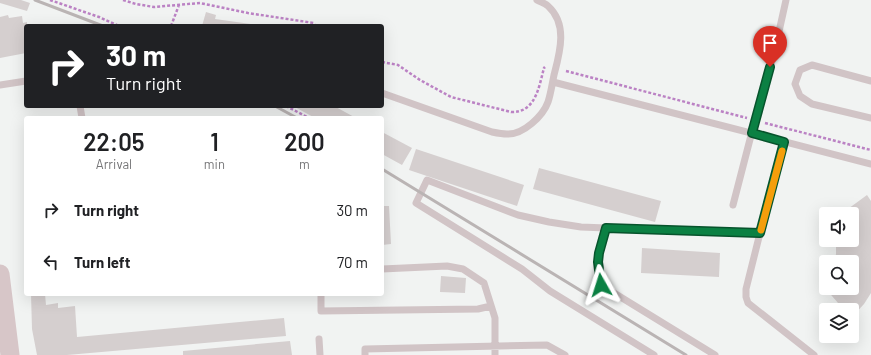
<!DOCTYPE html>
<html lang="en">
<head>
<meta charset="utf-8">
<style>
  :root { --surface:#fff; --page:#f6f6f6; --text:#202124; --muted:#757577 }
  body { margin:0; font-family:Barlow,sans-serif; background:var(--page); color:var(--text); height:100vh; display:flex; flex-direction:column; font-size:15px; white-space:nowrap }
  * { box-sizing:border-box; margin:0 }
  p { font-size:13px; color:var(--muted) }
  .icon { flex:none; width:22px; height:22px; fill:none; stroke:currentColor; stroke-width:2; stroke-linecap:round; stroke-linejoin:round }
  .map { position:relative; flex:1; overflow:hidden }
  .side { position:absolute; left:24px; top:116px; width:360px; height:180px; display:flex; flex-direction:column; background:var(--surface); border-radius:4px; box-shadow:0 4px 16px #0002 }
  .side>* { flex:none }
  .guide { position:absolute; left:24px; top:24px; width:360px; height:84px; border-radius:4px; box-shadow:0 4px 16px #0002; background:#202124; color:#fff; overflow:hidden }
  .fabs { position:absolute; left:819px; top:207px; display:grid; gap:8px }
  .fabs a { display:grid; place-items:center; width:40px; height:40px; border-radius:4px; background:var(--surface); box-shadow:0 4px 16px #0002; font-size:20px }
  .pin { position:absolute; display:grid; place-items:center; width:34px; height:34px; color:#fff; margin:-41px -17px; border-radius:50% 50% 50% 0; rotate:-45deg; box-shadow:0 0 4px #0007 }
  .pin .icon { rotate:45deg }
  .me { position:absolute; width:44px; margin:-22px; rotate:354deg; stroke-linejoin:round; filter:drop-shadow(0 0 3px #0008) }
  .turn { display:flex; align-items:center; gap:14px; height:84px; padding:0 16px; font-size:18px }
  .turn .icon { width:52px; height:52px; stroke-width:2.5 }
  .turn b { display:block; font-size:28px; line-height:34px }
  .eta { display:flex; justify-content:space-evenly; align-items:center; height:68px; text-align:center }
  .eta b { font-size:24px; font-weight:600; line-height:28px }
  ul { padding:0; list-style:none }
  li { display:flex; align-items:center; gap:12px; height:52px; padding:0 16px }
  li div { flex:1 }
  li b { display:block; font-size:15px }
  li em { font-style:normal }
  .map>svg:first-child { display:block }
  .building { fill:#d5cfcf }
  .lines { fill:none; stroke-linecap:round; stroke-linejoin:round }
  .path { stroke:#bb82c4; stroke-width:2.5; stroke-dasharray:3 2; stroke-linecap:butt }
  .lane { stroke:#d1c4c6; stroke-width:7 }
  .secondary { stroke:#d7c6c8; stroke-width:19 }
  .rail { stroke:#bab4b4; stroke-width:3 }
  .route-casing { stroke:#07532c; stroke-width:10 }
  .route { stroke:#0b8043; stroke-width:7 }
  .slow { stroke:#f59e0b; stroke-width:7 }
</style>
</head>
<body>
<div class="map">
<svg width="871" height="355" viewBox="0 0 871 355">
  <rect width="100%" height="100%" fill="#f1f3f2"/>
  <path class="building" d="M0 0H21L30 3 27 11 0 3Z
    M206 12 216 15 215 19 258 25V26H202Z
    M8 15 9 18 22 16 23 23 27 22V26H26V53L0 58V17Z
    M293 106H334L356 118H315Z
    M382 132 412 148 402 165 382 154Z
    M416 149 524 185 517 206 409 170Z
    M539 168 661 201 655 222 533 189Z
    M867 195 871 201V293L864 304 852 317V310H844L820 282 826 275V288H852V262H834L836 254V240H852V214H841Z
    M382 206H389L391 244 382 245Z
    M642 248 720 253 719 277 641 273Z
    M441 276 466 278 465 293 440 292Z
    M31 294H45L46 305 58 303V308L75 306 77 337 284 318 286 336 67 355H37L32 329Z
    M290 341 292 355H183V351Z"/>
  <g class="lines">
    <path class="path" d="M50 0 99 17 119 26
      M123 0 136 4 154 7 200 3 248 13 314 23 315 26
      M171 26 179 5
      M382 62 398 65 420 80 451 97 511 112C536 113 539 86 544 68L545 67
      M566 71 747 118
      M286 106 309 118
      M765 123 871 150"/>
    <path class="lane" d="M871 81 812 65 800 70 795 84 800 96 812 104 871 118
      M553 82 871 164
      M0 85 26 81
      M382 93 492 132C497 133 502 134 507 134 523 135 543 116 548 102 551 93 552 84 554 75 560 52 568 24 548 6 545 3 540 2 537 0
      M80 106 82 118
      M784 142 761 229 746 289V297L748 303 814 355
      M733 205 755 120 774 54 786 0
      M606 228 599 253 598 261 601 285 715 355
      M382 269 447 266 463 269 484 283 495 318V355
      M321 294V311L478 309 491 306
      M319 339 320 355
      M365 355V349L547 345 565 355
      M654 355 550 291 522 269 416 203 427 180 518 215 549 222 581 227 606 228 760 233"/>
    <path class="secondary" d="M0 274 10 355"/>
    <path class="rail" d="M35 0 103 26
      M275 106 297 118
      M382 169 686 355"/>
  </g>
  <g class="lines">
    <g class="route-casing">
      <path id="route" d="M601 285 598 262 599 253 606 228 760 233 784 142 752 133 770 67"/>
    </g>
    <use href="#route" class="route"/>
    <path class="slow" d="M761 230 782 151"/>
  </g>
</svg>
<div class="fabs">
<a><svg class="icon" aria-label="sound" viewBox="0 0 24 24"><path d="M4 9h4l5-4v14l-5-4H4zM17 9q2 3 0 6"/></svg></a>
<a><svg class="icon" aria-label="search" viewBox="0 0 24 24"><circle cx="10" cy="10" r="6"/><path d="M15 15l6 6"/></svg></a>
<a><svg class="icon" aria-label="layers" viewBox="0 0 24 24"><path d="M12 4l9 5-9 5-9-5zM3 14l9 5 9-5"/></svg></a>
</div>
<div class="pin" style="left:770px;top:67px;background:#d93025"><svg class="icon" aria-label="arrive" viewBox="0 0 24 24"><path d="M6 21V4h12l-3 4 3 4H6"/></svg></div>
<svg class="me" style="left:601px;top:285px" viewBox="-20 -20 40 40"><path d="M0-17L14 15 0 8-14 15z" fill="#0b8043" stroke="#fff" stroke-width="4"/></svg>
<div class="guide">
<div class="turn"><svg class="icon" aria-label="right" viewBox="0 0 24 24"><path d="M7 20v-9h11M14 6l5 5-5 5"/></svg><div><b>30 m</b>Turn right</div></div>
</div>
<section class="side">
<div class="eta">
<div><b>22:05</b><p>Arrival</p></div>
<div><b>1</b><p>min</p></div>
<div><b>200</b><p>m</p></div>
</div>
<ul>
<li><svg class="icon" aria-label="right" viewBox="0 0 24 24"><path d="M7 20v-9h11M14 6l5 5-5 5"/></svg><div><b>Turn right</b></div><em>30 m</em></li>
<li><svg class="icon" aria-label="left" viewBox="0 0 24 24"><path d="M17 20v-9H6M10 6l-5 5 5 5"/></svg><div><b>Turn left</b></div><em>70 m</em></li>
</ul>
</section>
</div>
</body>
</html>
